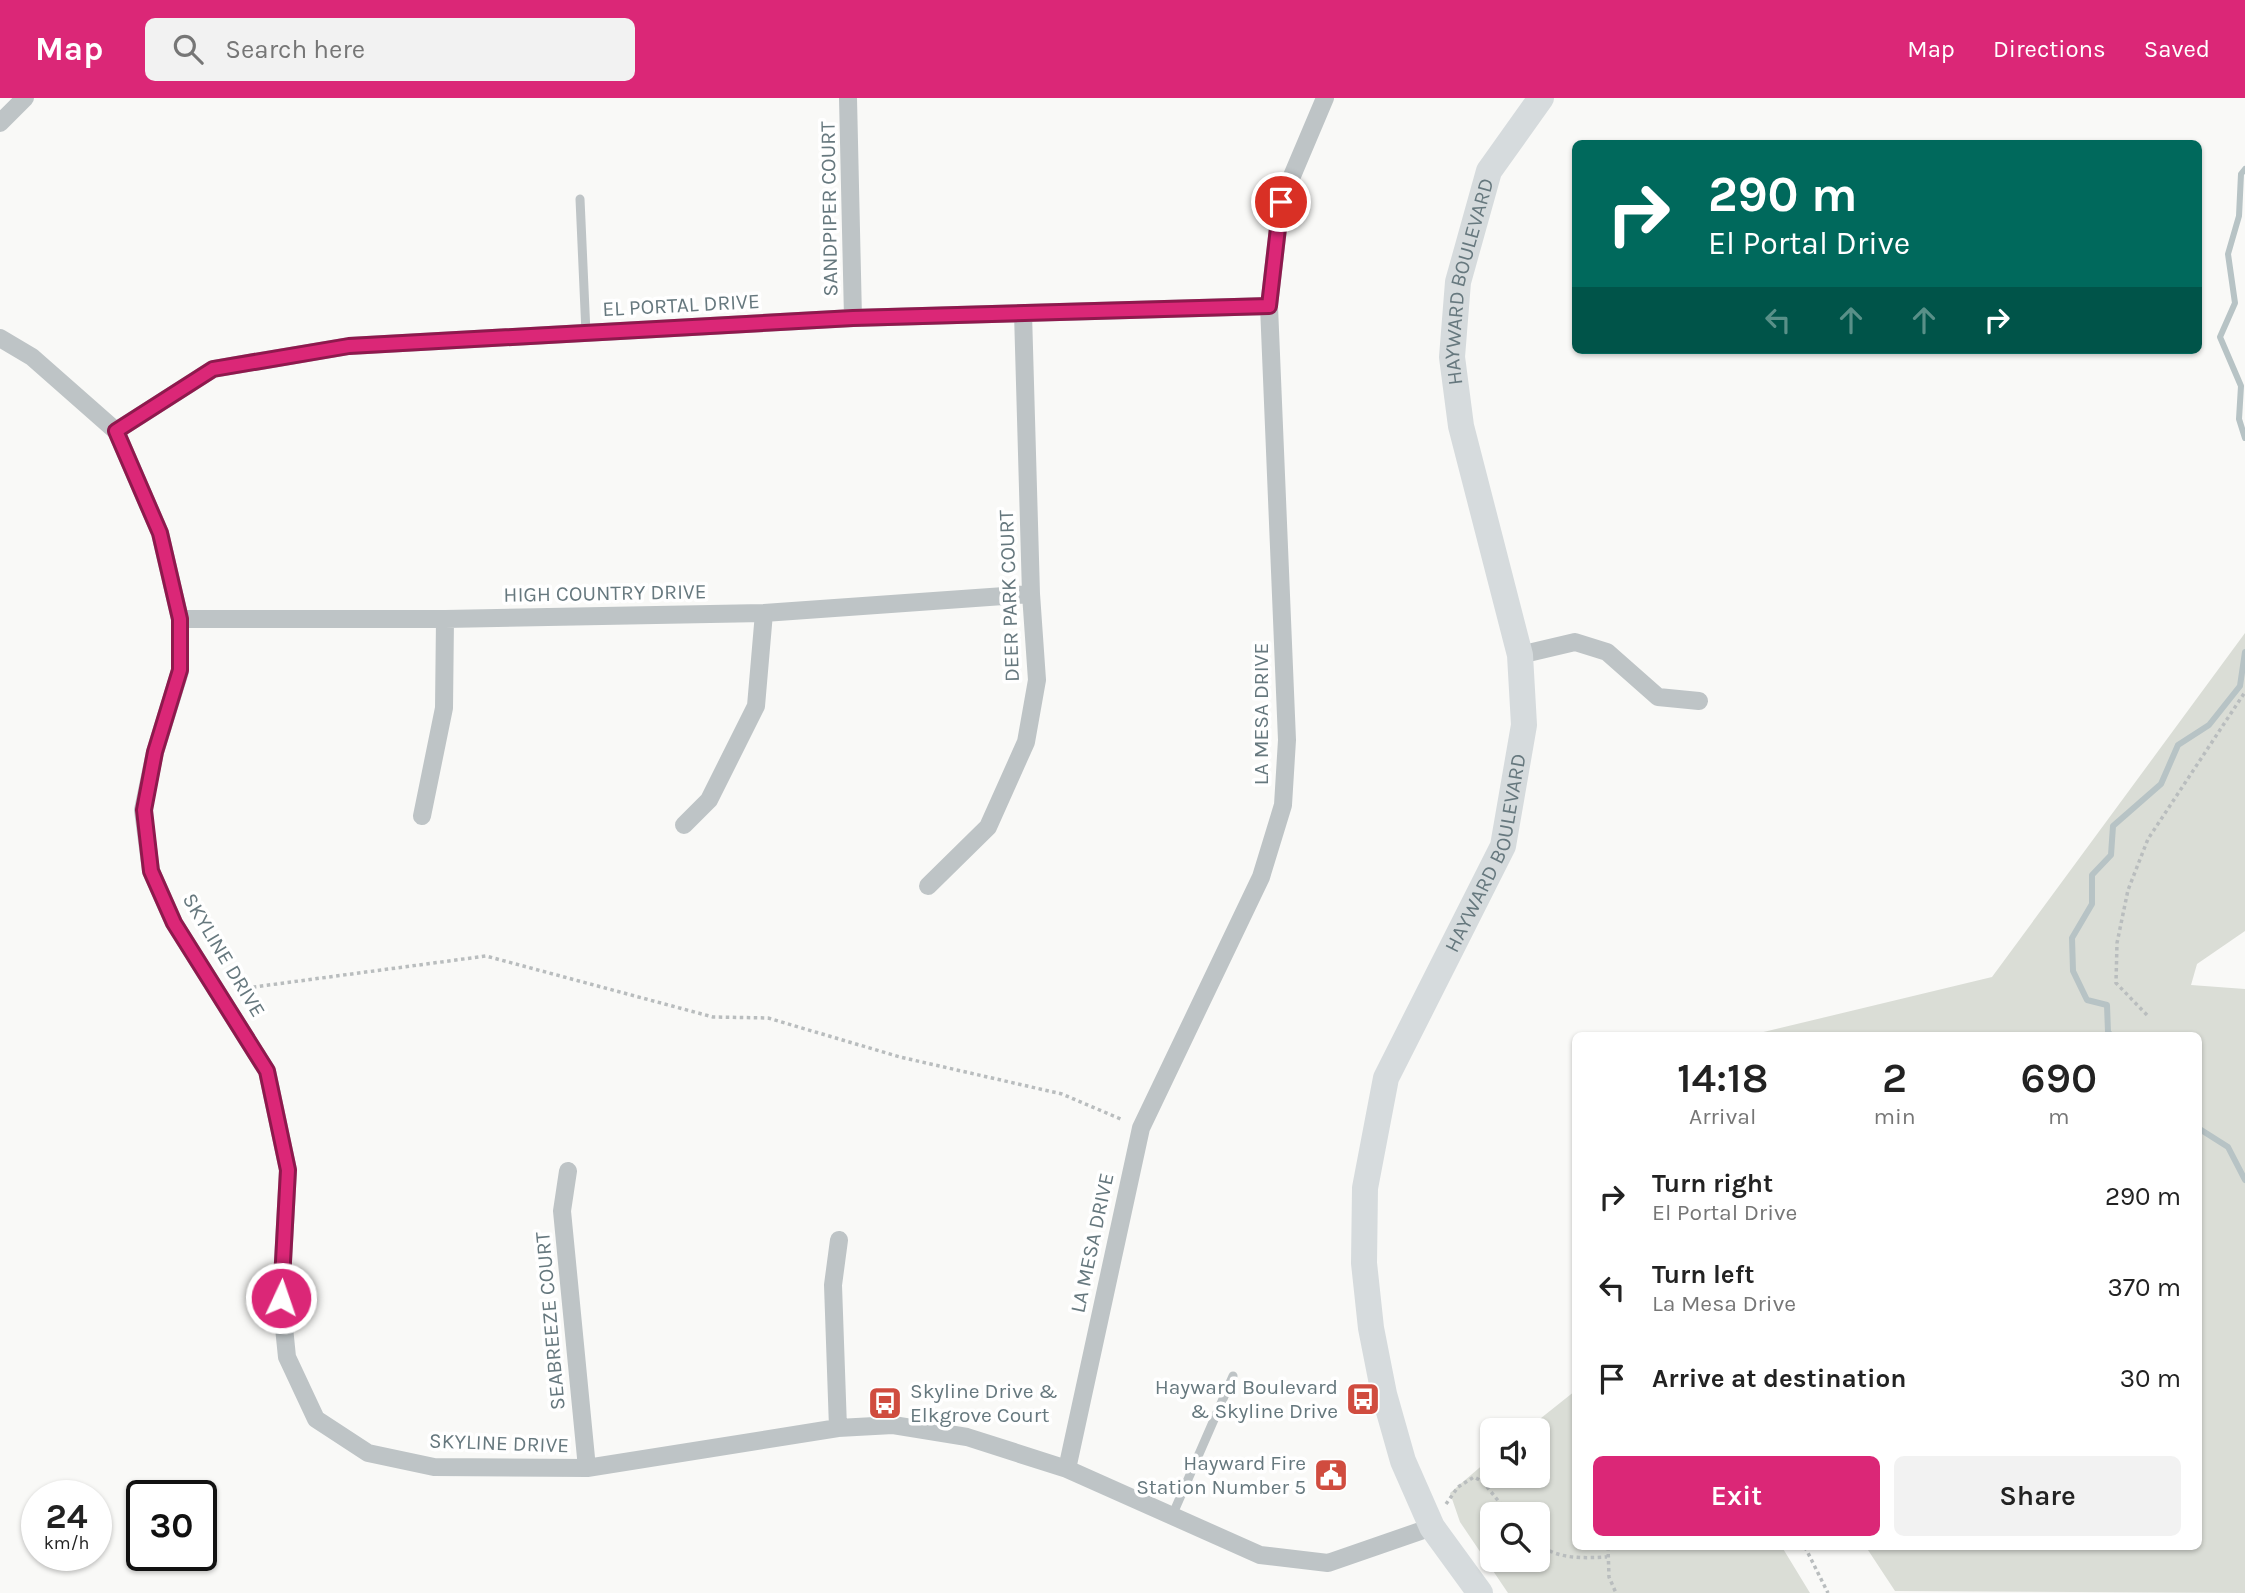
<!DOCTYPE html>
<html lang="en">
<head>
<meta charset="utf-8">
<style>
  :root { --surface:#fff; --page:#f2f2f2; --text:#222; --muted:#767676; --accent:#db2777 }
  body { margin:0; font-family:Karla,sans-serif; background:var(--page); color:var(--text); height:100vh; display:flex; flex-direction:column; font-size:26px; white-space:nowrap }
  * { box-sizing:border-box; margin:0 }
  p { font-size:23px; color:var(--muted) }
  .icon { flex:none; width:38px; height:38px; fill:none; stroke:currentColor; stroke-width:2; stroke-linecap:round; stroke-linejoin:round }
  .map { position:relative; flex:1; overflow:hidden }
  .panel { position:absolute; left:1572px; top:934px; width:630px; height:518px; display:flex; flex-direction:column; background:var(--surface); border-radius:10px; box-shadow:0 2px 5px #0004 }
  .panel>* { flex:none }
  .banner { position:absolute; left:1572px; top:42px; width:630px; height:214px; border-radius:10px; box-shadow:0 2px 5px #0004; background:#00695c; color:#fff; overflow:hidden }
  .buttons { position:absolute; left:1480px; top:1320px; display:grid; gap:14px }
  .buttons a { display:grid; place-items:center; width:70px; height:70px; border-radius:10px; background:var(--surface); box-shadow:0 2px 5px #0004; font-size:35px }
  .speed { position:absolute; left:21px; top:1382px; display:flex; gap:14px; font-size:35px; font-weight:700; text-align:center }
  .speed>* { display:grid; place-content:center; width:91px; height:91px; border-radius:50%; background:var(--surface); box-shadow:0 2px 5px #0004; line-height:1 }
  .speed small { font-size:18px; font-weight:400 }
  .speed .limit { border:4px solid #111; border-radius:10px; background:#fff; color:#111 }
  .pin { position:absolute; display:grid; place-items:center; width:60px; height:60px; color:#fff; margin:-30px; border:4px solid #fff; border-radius:50%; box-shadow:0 2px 7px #0007 }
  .me { position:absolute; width:77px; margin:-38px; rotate:3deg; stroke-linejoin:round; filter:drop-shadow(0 0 5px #0008) }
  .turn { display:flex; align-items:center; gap:24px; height:147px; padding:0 21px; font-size:32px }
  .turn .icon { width:91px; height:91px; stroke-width:2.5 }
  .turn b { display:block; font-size:49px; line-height:60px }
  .lanes { display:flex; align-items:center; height:66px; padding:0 21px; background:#0003; justify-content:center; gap:35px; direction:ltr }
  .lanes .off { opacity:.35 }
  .eta { display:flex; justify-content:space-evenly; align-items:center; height:119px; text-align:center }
  .eta b { font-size:42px; font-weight:600; line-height:49px }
  .button { display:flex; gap:14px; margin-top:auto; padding:14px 21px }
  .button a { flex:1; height:80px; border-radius:10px; background:var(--accent); color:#fff; font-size:28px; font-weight:600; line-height:80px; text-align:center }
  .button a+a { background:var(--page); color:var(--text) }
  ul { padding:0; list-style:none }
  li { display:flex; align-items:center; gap:21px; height:91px; padding:0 21px }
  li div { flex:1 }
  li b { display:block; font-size:26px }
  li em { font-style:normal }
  header { display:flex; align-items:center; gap:42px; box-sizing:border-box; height:98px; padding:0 35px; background:var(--accent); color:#fff }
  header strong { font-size:33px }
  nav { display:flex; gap:38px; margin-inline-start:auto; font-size:24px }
  .search { width:490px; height:63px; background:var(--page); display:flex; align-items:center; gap:18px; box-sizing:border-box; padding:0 24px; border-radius:10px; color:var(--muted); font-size:26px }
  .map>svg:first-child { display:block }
  .green { fill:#daddd6; fill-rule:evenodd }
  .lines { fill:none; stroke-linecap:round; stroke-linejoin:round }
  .stream { stroke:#b7c3c5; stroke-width:6 }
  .path { stroke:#b9bdbe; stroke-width:3.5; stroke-dasharray:3.5 3.5; stroke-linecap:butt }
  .service { stroke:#bec4c6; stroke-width:9 }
  .minor { stroke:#bec4c6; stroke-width:18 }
  .secondary { stroke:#d6dbdd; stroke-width:26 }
  .route-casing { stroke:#8e194d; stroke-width:18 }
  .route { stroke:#db2777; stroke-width:12 }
  .labels { text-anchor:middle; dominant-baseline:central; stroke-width:7; stroke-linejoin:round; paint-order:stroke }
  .street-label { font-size:21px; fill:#66787e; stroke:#fff }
  .poi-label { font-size:21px; fill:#66787e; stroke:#fff; text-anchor:end }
</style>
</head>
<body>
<header>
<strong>Map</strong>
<div class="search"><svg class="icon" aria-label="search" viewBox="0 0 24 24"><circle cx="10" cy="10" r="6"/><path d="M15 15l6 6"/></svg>Search here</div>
<nav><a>Map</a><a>Directions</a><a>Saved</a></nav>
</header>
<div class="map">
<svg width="2245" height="1495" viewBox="0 0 2245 1495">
  <rect width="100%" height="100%" fill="#f9f9f7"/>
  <path class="green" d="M2245 535V833L2197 866 2191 887 2245 891V1495L1895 1493 1866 1449H2198V938H1747L1992 879Z
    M1575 1293V1449H1782L1810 1495H1508L1460 1424 1450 1395 1493 1358V1377H1538V1332H1526ZM1493 1416H1538V1461H1493Z"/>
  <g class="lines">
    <path class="stream" d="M2245 71 2241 76 2239 118 2228 156 2235 205 2220 239 2241 288 2239 321 2245 340
      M2112 938 2108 934 2107 907 2087 902 2073 873 2072 840 2092 806V777L2111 757 2113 728 2161 686 2178 647 2209 627 2240 588 2245 554
      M2198 1030 2228 1049 2245 1082"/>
    <path class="path" d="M239 891 486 858 713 919 768 920 900 959 1062 996 1123 1022
      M2147 917 2116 885 2117 845 2128 792 2148 741 2245 594
      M1446 1406 1458 1389 1474 1379 1483 1384 1509 1416
      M1538 1445C1557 1462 1583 1460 1607 1459
      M1608 1449 1609 1479 1616 1495
      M1805 1449 1828 1495"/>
    <path class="service" d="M580 101 586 235
      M1172 1418 1233 1278"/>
    <path class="minor" d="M848 0 853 220
      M0 25 25 0
      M0 240 32 259 116 333 160 435 180 521V573L155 654 143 712 151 773 174 825 267 973 288 1072 281 1200 287 1259 316 1321 368 1355 434 1369 587 1370 838 1330 893 1327 967 1339 1067 1371 1260 1457 1328 1465 1432 1429
      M116 333 213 271 349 248 853 220 1269 208
      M180 521H445L764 515 1031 496
      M1520 557 1575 544 1607 554 1658 599 1699 603
      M422 718 444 610 445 521
      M684 727 709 702 756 608 764 515
      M928 788 988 729 1026 644 1037 582 1031 496 1023 215
      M568 1073 562 1113 587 1370
      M838 1330 833 1187 839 1142
      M1067 1371 1141 1030 1261 779 1283 707 1287 642 1269 208 1281 104 1325 0"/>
    <path class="secondary" id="s1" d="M1480 1495 1432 1429 1403 1363 1384 1296 1371 1230 1364 1165 1365 1090 1386 980 1503 748 1524 627 1520 557 1461 328 1452 259 1458 184 1489 73 1541 0"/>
  </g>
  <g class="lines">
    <g class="route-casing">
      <path id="route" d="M281 1200 288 1072 267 973 174 825 151 773 144 712 155 654 180 572V521L160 435 116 333 213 271 349 248 853 220 1269 208 1281 104"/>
    </g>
    <use href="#route" class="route"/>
  </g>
  <defs>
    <g id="bus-square" transform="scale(1.75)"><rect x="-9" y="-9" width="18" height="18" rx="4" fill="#d04c3f" stroke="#fff"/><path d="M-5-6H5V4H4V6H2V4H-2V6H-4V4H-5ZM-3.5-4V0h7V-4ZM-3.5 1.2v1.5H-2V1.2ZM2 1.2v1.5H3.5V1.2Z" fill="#fff"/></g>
    <g id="civic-square" transform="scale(1.75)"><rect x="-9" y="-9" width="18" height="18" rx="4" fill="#d04c3f" stroke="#fff"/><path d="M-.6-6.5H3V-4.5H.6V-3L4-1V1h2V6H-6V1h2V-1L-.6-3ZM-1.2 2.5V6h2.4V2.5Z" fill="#fff"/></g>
  </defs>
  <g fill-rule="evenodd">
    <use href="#bus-square" x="1363" y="1301"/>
    <use href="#bus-square" x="885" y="1305"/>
    <use href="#civic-square" x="1331" y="1377"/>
  </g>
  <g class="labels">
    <g class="street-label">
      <text transform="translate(829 111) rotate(-91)">SANDPIPER COURT</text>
      <text stroke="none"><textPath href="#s1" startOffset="1379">HAYWARD BOULEVARD</textPath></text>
      <text transform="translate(681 207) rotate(-3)">EL PORTAL DRIVE</text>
      <text transform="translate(605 495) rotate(-1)">HIGH COUNTRY DRIVE</text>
      <text transform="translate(1009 498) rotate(-92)">DEER PARK COURT</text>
      <text transform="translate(1261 616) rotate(-90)">LA MESA DRIVE</text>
      <text stroke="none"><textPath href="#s1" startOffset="791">HAYWARD BOULEVARD</textPath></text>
      <text transform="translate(224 857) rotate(59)">SKYLINE DRIVE</text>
      <text transform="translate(1092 1145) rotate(-78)">LA MESA DRIVE</text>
      <text transform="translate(550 1223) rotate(-95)">SEABREEZE COURT</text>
      <text transform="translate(499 1345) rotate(2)">SKYLINE DRIVE</text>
    </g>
    <g class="poi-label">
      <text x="1338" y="1289">Hayward Boulevard<tspan x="1338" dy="24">&amp; Skyline Drive</tspan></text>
      <text x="910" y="1293" text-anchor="start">Skyline Drive &amp;<tspan x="910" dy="24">Elkgrove Court</tspan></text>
      <text x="1306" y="1365">Hayward Fire<tspan x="1306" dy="24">Station Number 5</tspan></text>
    </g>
  </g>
</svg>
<div class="buttons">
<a><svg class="icon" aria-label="sound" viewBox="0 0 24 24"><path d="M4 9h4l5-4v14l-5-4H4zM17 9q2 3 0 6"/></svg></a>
<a><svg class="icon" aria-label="search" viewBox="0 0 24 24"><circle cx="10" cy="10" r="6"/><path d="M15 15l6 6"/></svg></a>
</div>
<div class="speed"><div>24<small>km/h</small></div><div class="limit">30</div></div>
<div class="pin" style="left:1281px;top:104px;background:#d93025"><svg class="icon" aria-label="arrive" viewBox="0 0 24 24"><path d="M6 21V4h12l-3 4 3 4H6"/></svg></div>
<svg class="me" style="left:281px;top:1200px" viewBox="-20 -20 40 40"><circle r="17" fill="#db2777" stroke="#fff" stroke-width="3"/><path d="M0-11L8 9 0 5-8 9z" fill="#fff"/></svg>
<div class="banner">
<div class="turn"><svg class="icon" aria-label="right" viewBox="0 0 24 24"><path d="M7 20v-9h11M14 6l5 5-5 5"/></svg><div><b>290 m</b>El Portal Drive</div></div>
<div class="lanes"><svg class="icon off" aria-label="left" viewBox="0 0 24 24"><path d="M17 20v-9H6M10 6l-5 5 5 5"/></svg><svg class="icon off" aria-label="ahead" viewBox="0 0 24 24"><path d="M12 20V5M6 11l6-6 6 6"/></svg><svg class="icon off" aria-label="ahead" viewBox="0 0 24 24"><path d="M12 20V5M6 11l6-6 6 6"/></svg><svg class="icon" aria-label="right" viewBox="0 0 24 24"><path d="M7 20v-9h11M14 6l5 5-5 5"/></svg></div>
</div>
<section class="panel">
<div class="eta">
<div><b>14:18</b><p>Arrival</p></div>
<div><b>2</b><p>min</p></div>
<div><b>690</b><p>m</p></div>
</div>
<ul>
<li><svg class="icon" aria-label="right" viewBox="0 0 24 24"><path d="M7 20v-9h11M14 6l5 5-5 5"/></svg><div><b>Turn right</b><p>El Portal Drive</p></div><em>290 m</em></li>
<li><svg class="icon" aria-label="left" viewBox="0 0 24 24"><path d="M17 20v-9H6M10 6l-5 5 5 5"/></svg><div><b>Turn left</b><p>La Mesa Drive</p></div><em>370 m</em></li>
<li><svg class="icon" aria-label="arrive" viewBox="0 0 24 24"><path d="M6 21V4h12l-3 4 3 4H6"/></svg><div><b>Arrive at destination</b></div><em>30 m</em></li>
</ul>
<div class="button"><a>Exit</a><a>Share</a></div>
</section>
</div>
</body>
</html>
